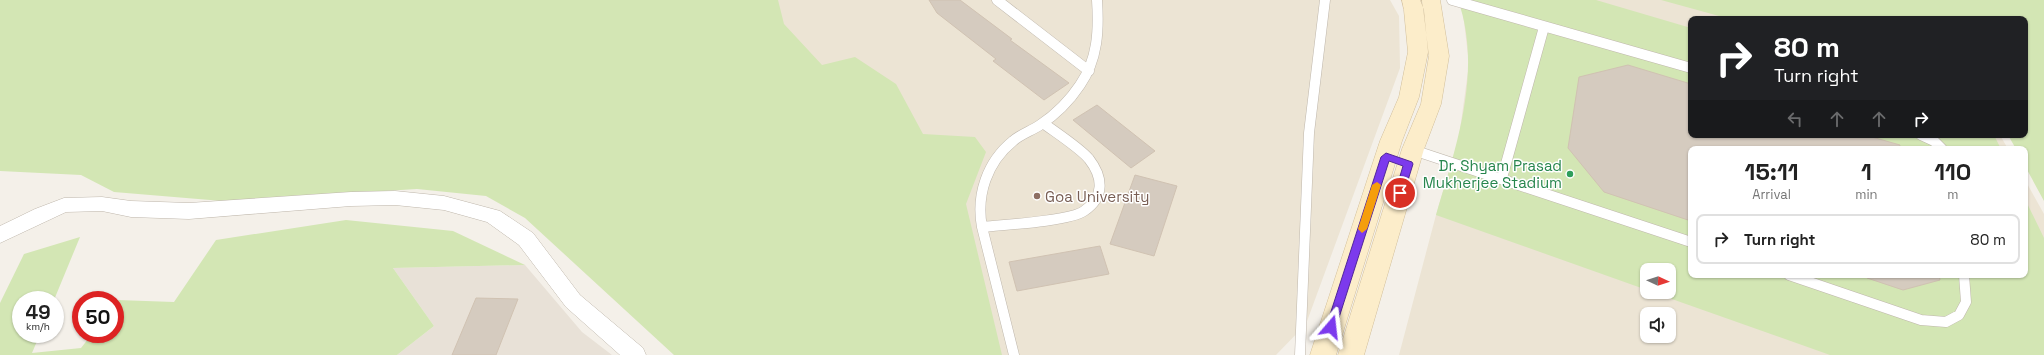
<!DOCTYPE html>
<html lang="en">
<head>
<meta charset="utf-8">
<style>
  :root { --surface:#fff; --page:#f2f2f2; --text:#222; --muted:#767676; --line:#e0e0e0 }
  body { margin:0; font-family:"Space Grotesk",sans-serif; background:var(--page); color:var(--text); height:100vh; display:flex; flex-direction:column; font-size:15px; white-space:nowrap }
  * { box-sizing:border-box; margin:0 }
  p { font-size:13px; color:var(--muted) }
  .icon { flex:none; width:22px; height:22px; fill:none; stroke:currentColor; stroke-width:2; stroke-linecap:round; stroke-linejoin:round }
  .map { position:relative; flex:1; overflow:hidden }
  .drawer { position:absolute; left:1688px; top:146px; width:340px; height:132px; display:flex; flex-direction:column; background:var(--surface); border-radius:8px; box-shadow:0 1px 3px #0004 }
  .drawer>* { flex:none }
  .hud { position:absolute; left:1688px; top:16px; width:340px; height:122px; border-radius:8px; box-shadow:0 1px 3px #0004; background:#202124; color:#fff; overflow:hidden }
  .needle { width:26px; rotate:93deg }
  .controls { position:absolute; left:1640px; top:263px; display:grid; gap:8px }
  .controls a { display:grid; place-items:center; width:36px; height:36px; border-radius:8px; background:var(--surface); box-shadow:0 1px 3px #0004; font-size:20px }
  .speed { position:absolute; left:12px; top:291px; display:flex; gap:8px; font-size:20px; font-weight:700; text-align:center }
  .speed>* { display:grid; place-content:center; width:52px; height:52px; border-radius:50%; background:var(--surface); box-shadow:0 1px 3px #0004; line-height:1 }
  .speed small { font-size:10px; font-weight:400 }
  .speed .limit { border:6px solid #d22; background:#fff; color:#111 }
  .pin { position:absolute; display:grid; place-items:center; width:34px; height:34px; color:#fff; margin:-17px; border:2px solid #fff; border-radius:50%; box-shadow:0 1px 4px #0007 }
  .me { position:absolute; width:44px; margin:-22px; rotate:17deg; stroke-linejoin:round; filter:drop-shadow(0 0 3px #0008) }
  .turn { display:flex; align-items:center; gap:14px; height:84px; padding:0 20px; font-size:18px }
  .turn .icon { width:52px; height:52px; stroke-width:2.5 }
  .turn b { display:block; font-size:28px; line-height:34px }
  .lanes { display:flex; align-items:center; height:38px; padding:0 20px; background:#0003; justify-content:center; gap:20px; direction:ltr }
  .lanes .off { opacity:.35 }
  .eta { display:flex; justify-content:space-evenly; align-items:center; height:68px; text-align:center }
  .eta b { font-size:24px; font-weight:700; line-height:28px }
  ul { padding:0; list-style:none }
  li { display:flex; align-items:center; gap:12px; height:50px; margin:0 8px 6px; padding:0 12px; border:2px solid var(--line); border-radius:8px }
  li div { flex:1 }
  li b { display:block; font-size:15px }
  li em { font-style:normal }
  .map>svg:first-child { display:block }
  .residential { fill:#e8e1d7 }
  .education { fill:#ece4d4; fill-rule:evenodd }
  .green { fill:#d3e6b4 }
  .building { fill:#d5cbbf; stroke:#d0c2b2 }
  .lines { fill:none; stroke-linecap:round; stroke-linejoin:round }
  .lane-casing { stroke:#bfb7ac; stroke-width:11 }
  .street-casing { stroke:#bfb7ac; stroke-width:1 }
  .secondary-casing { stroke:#d2bf9a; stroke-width:1 }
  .lane { stroke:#fff; stroke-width:10 }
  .street { fill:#fff; fill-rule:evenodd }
  .secondary { fill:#fcedca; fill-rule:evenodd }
  .route { fill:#7c3aed; stroke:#51269a }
  .slow { fill:#f59e0b }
  .leisure-dot { fill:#2e9e5b; stroke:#fff; stroke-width:1.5 }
  .education-dot { fill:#8d6e63; stroke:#fff; stroke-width:1.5 }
  .labels { text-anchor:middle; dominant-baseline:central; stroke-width:3; stroke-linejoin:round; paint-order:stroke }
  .leisure-label { font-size:15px; fill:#27864d; stroke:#fff; text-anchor:end }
  .education-label { font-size:15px; fill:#785e54; stroke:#fff; text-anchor:start }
</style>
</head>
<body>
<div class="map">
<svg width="2044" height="355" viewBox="0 0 2044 355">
  <rect width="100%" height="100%" fill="#f4f0e9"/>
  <path class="residential" d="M525 265 582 332 612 355H397L434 326 393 268Z"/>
  <path class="education" d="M711 0H1390L1399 16 1400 68 1306 324 1276 355H728Z
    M1458 0H1943L1951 19H1691V135H2000L2008 149H1691V275H2025V180L2044 214V355H1399L1436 215 1459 137 1469 64 1463 13ZM1647 270H1669V292H1647ZM1647 314H1669V336H1647Z"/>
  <path class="green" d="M0 0H778L784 24 822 65 855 57 896 84 923 134 975 137 986 152 966 204 1002 355H674L525 218 486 196 417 189 222 201 114 192 81 175 0 171Z
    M1458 0H1596L1691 28V135H1994L2001 149H1691V275H2025V199L2044 238V355H1830L1652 292H1669V270H1647V290L1436 215C1456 147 1483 71 1458 0Z
    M1661 0H2044V201L2025 166V149H2016L2008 135H2025V19H1730Z
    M346 220 453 231 525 265 393 268 434 326 397 355H0V303L24 254 80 237 54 300H21V334H40L32 353 81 348 92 334H115V303L117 300 174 302 216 240Z"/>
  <path class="building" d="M929 0H960L1012 39 1010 40 1069 83 1044 100 993 61 996 59 937 13Z
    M1628 65 1691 84V135H1865L1900 145 1899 149H1691V221L1604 192 1568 148 1579 77Z
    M1097 105 1155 151 1131 168 1073 120Z
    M1135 175 1177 186 1154 256 1110 244Z
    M1100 246 1109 274 1017 291 1009 262Z
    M1867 275H1939L1940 280 1903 290 1867 278Z
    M476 298 518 299 496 355H452Z"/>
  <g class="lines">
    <g class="lane-casing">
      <path id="lane" d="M997 0 1089 71
        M1452 0 1691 68
        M1921 135 1934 141 1942 149
        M1413 150 1691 242
        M1502 178 1544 27
        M982 227C1002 225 1071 221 1084 211 1105 197 1103 177 1089 159 1080 148 1055 132 1043 123
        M1789 275 1921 320 1946 322 1959 315 1966 302 1964 275
        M1014 355 982 227C976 195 987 162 1013 141 1021 134 1031 131 1040 125 1055 115 1070 100 1080 85 1098 59 1099 30 1097 0
        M1300 355 1309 133 1325 0"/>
    </g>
    <g class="street-casing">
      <path id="street" d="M395 191 444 196 500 211 533 233 580 295 643 348 646 355H620L566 307 519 245 487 222 444 210 395 205 351 206 189 219 131 217 102 211 66 212 0 243V226L35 209 64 198 102 197 131 201 189 203 351 192Z"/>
    </g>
    <g class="secondary-casing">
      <path id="secondary" d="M1402 0H1420L1424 10 1428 52 1419 97 1402 141 1336 355H1310L1380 141 1399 97 1408 52 1404 10Z
        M1422 0H1440L1449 56 1441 104 1424 149 1364 355H1338L1402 149 1421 104 1429 56Z"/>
    </g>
    <use href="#lane" class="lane"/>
    <use href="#street" class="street"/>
    <use href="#secondary" class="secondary"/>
  </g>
  <path class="route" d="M1386 153 1412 162 1413 164 1404 193 1400 196 1395 193 1403 166 1389 161 1336 327 1331 331 1326 327 1381 157Z"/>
  <path class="slow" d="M1377 182 1381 185 1367 229 1362 233 1358 229 1372 185Z"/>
  <circle class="leisure-dot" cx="1570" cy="174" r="4"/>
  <circle class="education-dot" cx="1037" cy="196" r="4"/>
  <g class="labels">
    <g class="leisure-label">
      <text x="1562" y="165">Dr. Shyam Prasad<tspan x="1562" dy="17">Mukherjee Stadium</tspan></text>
    </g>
    <g class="education-label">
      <text x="1045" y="196">Goa University</text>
    </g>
  </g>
</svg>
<div class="controls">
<a><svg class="needle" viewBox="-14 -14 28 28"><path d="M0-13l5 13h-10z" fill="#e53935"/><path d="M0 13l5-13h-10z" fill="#767676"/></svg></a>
<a><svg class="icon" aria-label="sound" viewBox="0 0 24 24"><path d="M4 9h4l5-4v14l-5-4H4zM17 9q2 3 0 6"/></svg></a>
</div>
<div class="speed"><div>49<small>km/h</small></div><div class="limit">50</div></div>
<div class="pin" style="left:1400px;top:193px;background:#d93025"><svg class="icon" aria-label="arrive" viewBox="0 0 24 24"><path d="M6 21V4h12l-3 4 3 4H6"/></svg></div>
<svg class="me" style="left:1331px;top:327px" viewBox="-20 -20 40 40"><path d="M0-17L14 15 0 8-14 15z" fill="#7c3aed" stroke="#fff" stroke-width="4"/></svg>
<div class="hud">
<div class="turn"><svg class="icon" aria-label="right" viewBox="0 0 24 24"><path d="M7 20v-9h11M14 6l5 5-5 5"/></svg><div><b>80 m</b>Turn right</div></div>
<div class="lanes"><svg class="icon off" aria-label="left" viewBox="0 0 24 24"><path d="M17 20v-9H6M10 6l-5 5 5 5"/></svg><svg class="icon off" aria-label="ahead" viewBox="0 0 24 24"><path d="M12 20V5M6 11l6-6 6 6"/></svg><svg class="icon off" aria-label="ahead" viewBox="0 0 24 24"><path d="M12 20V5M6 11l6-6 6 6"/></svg><svg class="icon" aria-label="right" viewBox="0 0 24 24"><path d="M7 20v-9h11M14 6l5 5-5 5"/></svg></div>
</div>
<section class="drawer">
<div class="eta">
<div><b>15:11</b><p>Arrival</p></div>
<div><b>1</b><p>min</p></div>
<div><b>110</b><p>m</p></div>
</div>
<ul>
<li><svg class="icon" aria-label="right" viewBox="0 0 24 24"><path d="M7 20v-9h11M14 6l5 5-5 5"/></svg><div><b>Turn right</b></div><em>80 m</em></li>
</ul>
</section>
</div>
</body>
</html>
